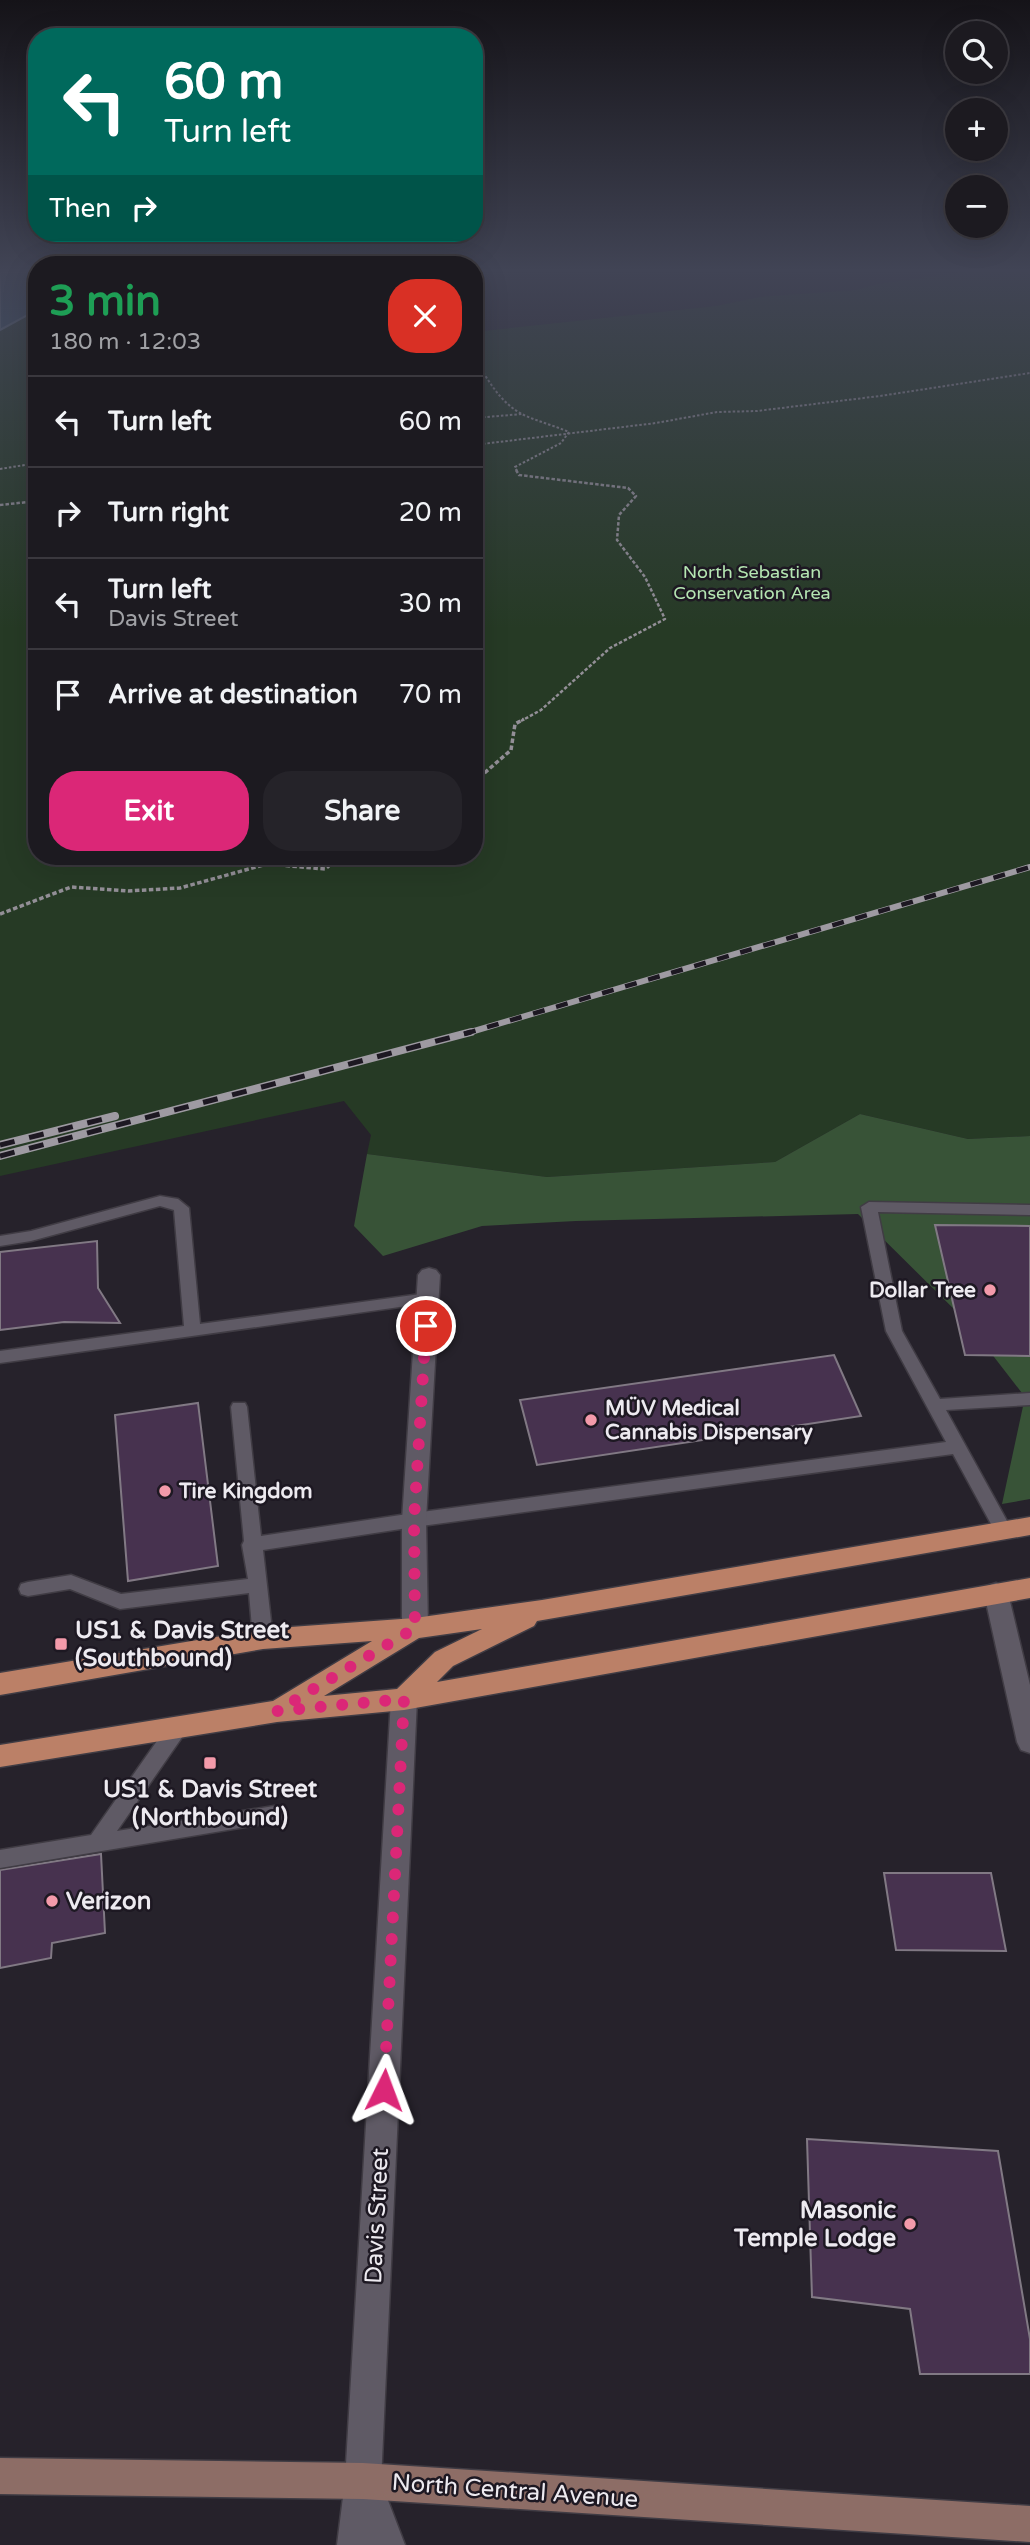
<!DOCTYPE html>
<html lang="en">
<head>
<meta charset="utf-8">
<style>
  :root { --surface:#1c1a20; --page:#252329; --text:#f1f3f6; --muted:#a0a1a5; --line:#3a383e; --accent:#db2777 }
  body { margin:0; font-family:"Varela Round",sans-serif; background:var(--page); color:var(--text); height:100vh; display:flex; flex-direction:column; font-size:26px; white-space:nowrap }
  * { box-sizing:border-box; margin:0 }
  p { font-size:23px; color:var(--muted) }
  .icon { flex:none; width:38px; height:38px; fill:none; stroke:currentColor; stroke-width:2; stroke-linecap:round; stroke-linejoin:round }
  .map { position:relative; flex:1; overflow:hidden }
  .side { position:absolute; left:28px; top:256px; width:455px; height:609px; display:flex; flex-direction:column; background:var(--surface); border-radius:28px; box-shadow:0 7px 28px #0002,0 0 0 2px var(--line) }
  .side>* { flex:none }
  .top-card { position:absolute; left:28px; top:28px; width:455px; height:214px; border-radius:28px; box-shadow:0 7px 28px #0002,0 0 0 2px var(--line); background:#00695c; color:#fff; overflow:hidden }
  .fabs { position:absolute; left:945px; top:21px; display:grid; gap:14px }
  .fabs a { display:grid; place-items:center; width:63px; height:63px; border-radius:50%; background:var(--surface); box-shadow:0 7px 28px #0002,0 0 0 2px var(--line); font-size:35px }
  .pin { position:absolute; display:grid; place-items:center; width:60px; height:60px; color:#fff; margin:-30px; border:4px solid #fff; border-radius:50%; box-shadow:0 2px 7px #0007 }
  .me { position:absolute; width:77px; margin:-38px; rotate:3deg; stroke-linejoin:round; filter:drop-shadow(0 0 5px #0008) }
  .turn { display:flex; align-items:center; gap:24px; height:147px; padding:0 21px; font-size:32px }
  .turn .icon { width:91px; height:91px; stroke-width:2.5 }
  .turn b { display:block; font-size:49px; line-height:60px }
  .then { display:flex; align-items:center; height:66px; padding:0 21px; background:#0003; gap:14px; font-size:26px }
  .round { display:grid; place-items:center; flex:none; width:74px; height:74px; border-radius:28px; background:var(--page) }
  .head { display:flex; align-items:center; justify-content:space-between; height:119px; padding:0 21px }
  h1 { font-size:42px; font-weight:800; line-height:52px; color:#1e9e55 }
  .action { display:flex; gap:14px; margin-top:auto; padding:14px 21px }
  .action a { flex:1; height:80px; border-radius:28px; background:var(--accent); color:#fff; font-size:28px; font-weight:800; line-height:80px; text-align:center }
  .action a+a { background:var(--page); color:var(--text) }
  ul { padding:0; list-style:none }
  li { display:flex; align-items:center; gap:21px; height:91px; padding:0 21px; border-top:2px solid var(--line) }
  li div { flex:1 }
  li b { display:block; font-size:26px }
  li em { font-style:normal }
  .map>svg:first-child { display:block }
  .green { fill:#263a25 }
  .forest { fill:#385337 }
  .water { fill:#3a5973; stroke:#708498; stroke-width:2 }
  .building { fill:#47324f; stroke:#817984; stroke-width:2 }
  .lines { fill:none; stroke-linecap:round; stroke-linejoin:round }
  .lane-casing { stroke:#403c44; stroke-width:3 }
  .street-casing { stroke:#403c44; stroke-width:3 }
  .secondary-casing { stroke:#403c44; stroke-width:3 }
  .primary-casing { stroke:#403c44; stroke-width:3 }
  .path-far2 { stroke:#938f97; stroke-width:2; stroke-dasharray:2.5 2; stroke-linecap:butt }
  .path-far1 { stroke:#938f97; stroke-width:2.5; stroke-dasharray:3.5 2; stroke-linecap:butt }
  .path { stroke:#938f97; stroke-width:3.5; stroke-dasharray:4.5 2.5; stroke-linecap:butt }
  .lane { fill:#5f5a65; fill-rule:evenodd }
  .street { fill:#5f5a65; fill-rule:evenodd }
  .secondary { fill:#8d6d66; fill-rule:evenodd }
  .primary { fill:#bb8067; fill-rule:evenodd }
  .rail-far1-casing { stroke:#9e9aa2; stroke-width:6 }
  .rail-casing { stroke:#9e9aa2; stroke-width:8 }
  .rail-far1 { stroke:#1d1822; stroke-width:4.5; stroke-dasharray:12; stroke-linecap:butt }
  .rail { stroke:#1d1822; stroke-width:5; stroke-dasharray:15; stroke-linecap:butt }
  .route { stroke:#db2777; stroke-width:12; stroke-dasharray:0 21.6 }
  .poi-dot { fill:#f39aaa; stroke:#1d1822; stroke-width:2.5 }
  .labels { text-anchor:middle; dominant-baseline:central; stroke-width:5; stroke-linejoin:round; paint-order:stroke }
  .far-park-label { font-size:18px; fill:#b5e6b2; stroke:#1d1822 }
  .poi-label { font-size:21px; font-weight:bold; fill:#edeaf0; stroke:#1d1822; text-anchor:start }
  .near-poi-label { font-size:24px; font-weight:bold; fill:#edeaf0; stroke:#1d1822; text-anchor:start }
  .near-street-label { font-size:24px; fill:#edeaf0; stroke:#1d1822 }
</style>
</head>
<body>
<div class="map">
<svg width="1030" height="2545" viewBox="0 0 1030 2545">
  <rect width="100%" height="100%" fill="#26222b"/>
  <path class="green" d="M0 272H37V856H474V332L716 306 760 297 856 290 878 284 963 272H1030V1136L968 1139 860 1114 775 1162 547 1177 367 1154 371 1135 344 1101 0 1176Z"/>
  <path class="forest" d="M860 1114 968 1139 1030 1136V1499L1002 1504 1025 1397 967 1322 858 1214 576 1221 482 1226 383 1256 354 1226 367 1154 547 1177 775 1162Z"/>
  <path class="water" d="M0 272H37V310L0 330Z"/>
  <path class="building" d="M935 1225 1030 1226V1356L965 1355Z
    M97 1241 98 1288 120 1323 64 1322 0 1330V1252Z
    M834 1355 861 1416 537 1465 520 1400Z
    M198 1403 218 1566 128 1581 115 1415Z
    M101 1854 105 1933 52 1943 51 1958 0 1968V1870Z
    M884 1873H991L1006 1951 896 1950Z
    M807 2139 998 2151 1030 2339V2374H920L910 2309 812 2297Z"/>
  <g class="lines">
    <g class="lane-casing">
      <path id="lane" d="M160 1196 178 1199 189 1208 200 1324 428 1293 436 1298 428 1303 0 1363V1351L184 1326 174 1210 160 1206 31 1241 0 1246V1236L31 1231Z
        M869 1202 1030 1205V1215L878 1212 902 1331 940 1399 1030 1393V1405L946 1410 1012 1530 1009 1535 1003 1537 997 1535 953 1454 414 1527 263 1550 273 1639 270 1644 263 1647 256 1644 253 1639 249 1593 120 1609 70 1589 28 1596 21 1594 19 1589 21 1584 28 1582 71 1575 121 1594 248 1579 242 1545 244 1541 231 1407 233 1403H245L247 1407 261 1536 414 1513 946 1442 886 1331 861 1207Z
        M178 1719 185 1721 188 1727 185 1733 117 1831 274 1806 281 1809 284 1815 281 1821 0 1868V1850L91 1835 171 1721Z"/>
    </g>
    <g class="street-casing">
      <path id="street" d="M429 1268 436 1270 440 1275 426 1520 428 1628 424 1635 415 1638 406 1635 402 1628V1520L418 1275 422 1270Z
        M996 1583 1005 1586 1008 1593 1030 1685V1753L1021 1750 1017 1742 984 1593 987 1586Z
        M404 1688 413 1691 417 1699 381 2482 405 2545H337L345 2481 391 1699 395 1691Z"/>
    </g>
    <g class="secondary-casing">
      <path id="secondary" d="M0 2458 363 2463 1030 2506V2542L363 2499 0 2494Z"/>
    </g>
    <g class="primary-casing">
      <path id="primary" d="M1030 1517V1535L537 1621 534 1626 453 1666 437 1682 1030 1578V1598L404 1710 277 1722 0 1767V1745L273 1701 372 1641 263 1649 0 1695V1673L263 1629 415 1618 542 1600ZM482 1629 435 1652 397 1689 324 1696 419 1638Z"/>
    </g>
    <path class="path-far2" d="M474 357C488 380 501 405 526 416 540 422 555 426 569 432L561 443 515 467 517 471
      M474 418 522 414
      M474 445 656 423 717 412 757 411 880 396 1030 373
      M0 469 37 463"/>
    <path class="path-far1" d="M516 470 519 475 628 488 636 496 619 515 617 540 645 577 665 619 610 648 541 710 521 721
      M0 505 37 501"/>
    <path class="path" d="M474 782 511 750 515 724 524 719
      M0 914 71 887 128 891 180 888 267 864 325 869 341 856"/>
    <use href="#lane" class="lane"/>
    <use href="#street" class="street"/>
    <use href="#secondary" class="secondary"/>
    <use href="#primary" class="primary"/>
    <g class="rail-far1-casing">
      <path id="rail-far1" d="M464 1034 1030 867"/>
    </g>
    <g class="rail-casing">
      <path id="rail" d="M0 1145 115 1116
        M0 1156 471 1032"/>
    </g>
    <use href="#rail-far1" class="rail-far1"/>
    <use href="#rail" class="rail"/>
  </g>
  <linearGradient id="sky" x2="0" y2="1"><stop stop-color="#151318"/><stop offset="0.43" stop-color="#414455"/><stop offset="1" stop-color="#414455" stop-opacity="0"/></linearGradient>
  <rect width="1030" height="629" fill="url(#sky)"/>
  <g class="lines">
    <path class="route" d="M384 2090 404 1699 277 1711 415 1628 414 1520 426 1326"/>
  </g>
  <g class="poi-dot">
    <circle cx="990" cy="1290" r="7"/>
    <circle cx="591" cy="1420" r="7"/>
    <circle cx="165" cy="1491" r="7"/>
    <rect x="54" y="1637" width="14" height="14" rx="3.5"/>
    <rect x="203" y="1756" width="14" height="14" rx="3.5"/>
    <circle cx="52" cy="1901" r="7"/>
    <circle cx="910" cy="2224" r="7"/>
  </g>
  <g class="labels">
    <g class="far-park-label">
      <text x="752" y="572">North Sebastian<tspan x="752" dy="21">Conservation Area</tspan></text>
    </g>
    <g class="poi-label">
      <text x="976" y="1290" text-anchor="end">Dollar Tree</text>
      <text x="605" y="1408">MÜV Medical<tspan x="605" dy="24">Cannabis Dispensary</tspan></text>
      <text x="179" y="1491">Tire Kingdom</text>
    </g>
    <g class="near-poi-label">
      <text x="75" y="1630">US1 &amp; Davis Street<tspan x="75" dy="28">(Southbound)</tspan></text>
      <text x="210" y="1789" text-anchor="middle">US1 &amp; Davis Street<tspan x="210" dy="28">(Northbound)</tspan></text>
      <text x="66" y="1901">Verizon</text>
      <text x="896" y="2210" text-anchor="end">Masonic<tspan x="896" dy="28">Temple Lodge</tspan></text>
    </g>
    <g class="near-street-label">
      <text transform="translate(377 2216) rotate(-87)">Davis Street</text>
      <text transform="translate(515 2491) rotate(4)">North Central Avenue</text>
    </g>
  </g>
</svg>
<div class="fabs">
<a><svg class="icon" aria-label="search" viewBox="0 0 24 24"><circle cx="10" cy="10" r="6"/><path d="M15 15l6 6"/></svg></a>
<a>+</a>
<a>−</a>
</div>
<div class="pin" style="left:426px;top:1326px;background:#d93025"><svg class="icon" aria-label="arrive" viewBox="0 0 24 24"><path d="M6 21V4h12l-3 4 3 4H6"/></svg></div>
<svg class="me" style="left:384px;top:2090px" viewBox="-20 -20 40 40"><path d="M0-17L14 15 0 8-14 15z" fill="#db2777" stroke="#fff" stroke-width="4"/></svg>
<div class="top-card">
<div class="turn"><svg class="icon" aria-label="left" viewBox="0 0 24 24"><path d="M17 20v-9H6M10 6l-5 5 5 5"/></svg><div><b>60 m</b>Turn left</div></div>
<div class="then">Then<svg class="icon" aria-label="right" viewBox="0 0 24 24"><path d="M7 20v-9h11M14 6l5 5-5 5"/></svg></div>
</div>
<section class="side">
<div class="head"><div><h1>3 min</h1><p>180 m · 12:03</p></div><a class="round" style="background:#d93025;color:#fff"><svg class="icon" aria-label="close" viewBox="0 0 24 24"><path d="M6 6l12 12M18 6L6 18"/></svg></a></div>
<ul>
<li><svg class="icon" aria-label="left" viewBox="0 0 24 24"><path d="M17 20v-9H6M10 6l-5 5 5 5"/></svg><div><b>Turn left</b></div><em>60 m</em></li>
<li><svg class="icon" aria-label="right" viewBox="0 0 24 24"><path d="M7 20v-9h11M14 6l5 5-5 5"/></svg><div><b>Turn right</b></div><em>20 m</em></li>
<li><svg class="icon" aria-label="left" viewBox="0 0 24 24"><path d="M17 20v-9H6M10 6l-5 5 5 5"/></svg><div><b>Turn left</b><p>Davis Street</p></div><em>30 m</em></li>
<li><svg class="icon" aria-label="arrive" viewBox="0 0 24 24"><path d="M6 21V4h12l-3 4 3 4H6"/></svg><div><b>Arrive at destination</b></div><em>70 m</em></li>
</ul>
<div class="action"><a>Exit</a><a>Share</a></div>
</section>
</div>
</body>
</html>
